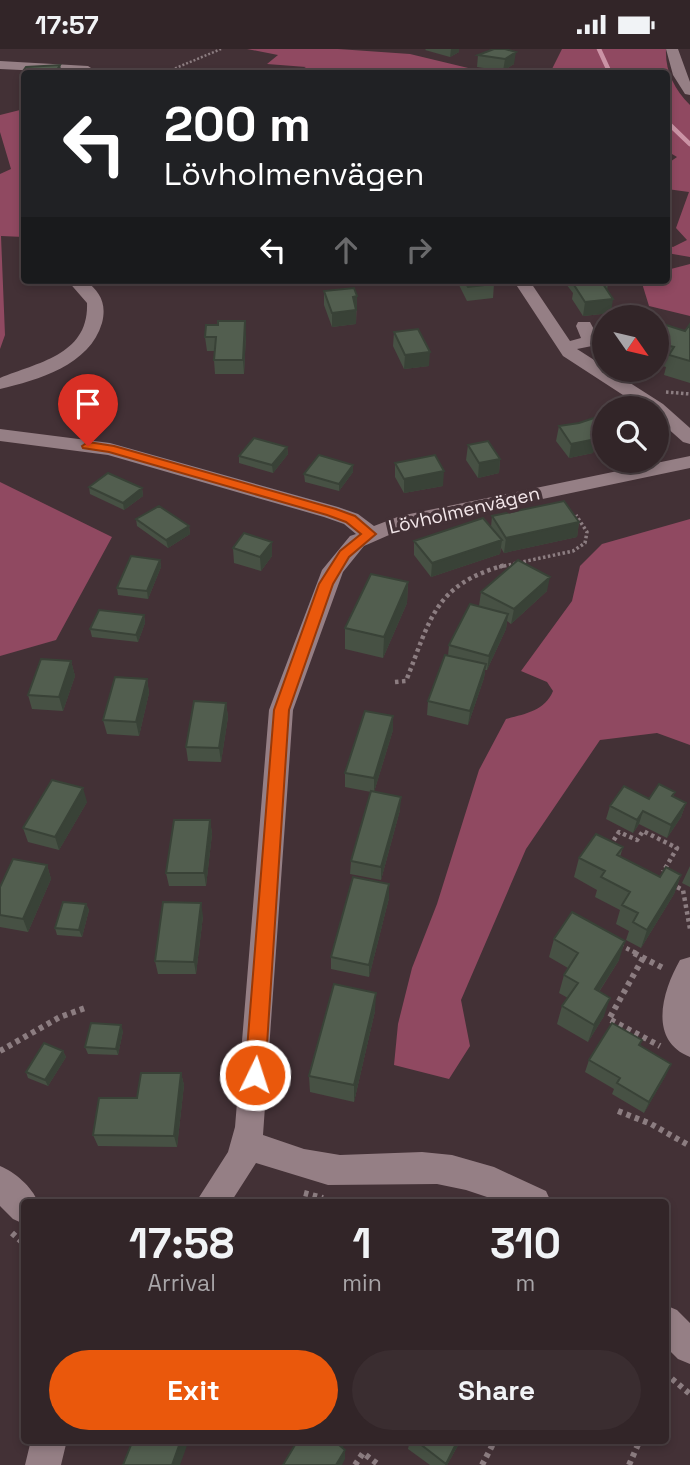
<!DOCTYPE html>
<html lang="en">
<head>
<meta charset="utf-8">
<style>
  :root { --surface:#322528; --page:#3a2d30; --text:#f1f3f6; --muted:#a8a5a8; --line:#4d4245; --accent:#ea580c }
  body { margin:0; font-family:"Space Grotesk",sans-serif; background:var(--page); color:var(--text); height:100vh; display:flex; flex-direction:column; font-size:26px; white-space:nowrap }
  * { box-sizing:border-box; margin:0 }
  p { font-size:23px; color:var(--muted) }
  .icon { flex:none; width:38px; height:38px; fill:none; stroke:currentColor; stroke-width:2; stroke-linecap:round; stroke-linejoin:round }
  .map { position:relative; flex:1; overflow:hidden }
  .side { position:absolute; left:21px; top:1150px; width:648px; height:245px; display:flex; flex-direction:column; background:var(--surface); border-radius:7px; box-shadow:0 4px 10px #0003,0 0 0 2px var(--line) }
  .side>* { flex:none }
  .top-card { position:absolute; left:21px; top:21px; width:649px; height:214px; border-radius:7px; box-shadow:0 4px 10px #0003,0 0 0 2px var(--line); background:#202124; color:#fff; overflow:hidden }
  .needle { width:46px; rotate:124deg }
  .fabs { position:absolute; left:592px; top:256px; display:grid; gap:14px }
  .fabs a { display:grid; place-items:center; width:77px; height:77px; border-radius:50%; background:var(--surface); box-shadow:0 4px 10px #0003,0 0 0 2px var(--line); font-size:35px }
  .pin { position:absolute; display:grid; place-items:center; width:60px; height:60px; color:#fff; margin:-72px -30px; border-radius:50% 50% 50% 0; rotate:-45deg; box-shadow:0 0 7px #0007 }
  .pin .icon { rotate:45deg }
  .me { position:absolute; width:77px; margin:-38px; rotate:4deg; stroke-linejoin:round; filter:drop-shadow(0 0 5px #0008) }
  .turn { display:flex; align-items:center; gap:24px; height:147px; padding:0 28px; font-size:32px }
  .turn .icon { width:91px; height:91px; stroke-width:2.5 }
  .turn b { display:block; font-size:49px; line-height:60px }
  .lanes { display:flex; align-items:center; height:66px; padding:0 28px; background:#0003; justify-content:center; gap:35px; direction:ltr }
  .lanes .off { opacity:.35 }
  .eta { display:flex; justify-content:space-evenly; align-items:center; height:119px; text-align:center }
  .eta b { font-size:42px; font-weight:700; line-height:49px }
  .button { display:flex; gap:14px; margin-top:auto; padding:14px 28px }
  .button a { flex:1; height:80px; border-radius:42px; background:var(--accent); color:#fff; font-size:28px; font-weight:700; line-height:80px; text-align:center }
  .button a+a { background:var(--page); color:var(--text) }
  .status { display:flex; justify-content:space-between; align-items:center; height:49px; padding:0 35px; background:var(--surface); direction:ltr }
  .status svg { height:19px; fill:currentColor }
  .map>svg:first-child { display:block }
  .forest { fill:#904961 }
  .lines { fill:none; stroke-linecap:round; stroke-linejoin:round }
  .stream { stroke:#cb93a5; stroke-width:4.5 }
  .path-far3 { stroke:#8c7d81; stroke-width:2.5; stroke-dasharray:2 2; stroke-linecap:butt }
  .path-far2 { stroke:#8c7d81; stroke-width:3.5; stroke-dasharray:2.5 2.5; stroke-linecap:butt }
  .path-far1 { stroke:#8c7d81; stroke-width:4.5; stroke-dasharray:3.5 3.5; stroke-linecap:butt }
  .path { stroke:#8c7d81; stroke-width:6; stroke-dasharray:4.5 4.5; stroke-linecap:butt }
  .minor { fill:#957f85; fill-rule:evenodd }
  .wall { fill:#475144 }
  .shaded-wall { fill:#394237 }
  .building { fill:#525e4f; stroke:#394237; stroke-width:2 }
  .route { fill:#ea580c; stroke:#983908; stroke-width:2 }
  .labels { text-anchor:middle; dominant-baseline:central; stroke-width:7; stroke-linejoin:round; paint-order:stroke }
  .street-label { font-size:19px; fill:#f3e7ea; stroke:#433136 }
</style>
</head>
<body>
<div class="status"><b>17:57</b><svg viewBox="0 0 49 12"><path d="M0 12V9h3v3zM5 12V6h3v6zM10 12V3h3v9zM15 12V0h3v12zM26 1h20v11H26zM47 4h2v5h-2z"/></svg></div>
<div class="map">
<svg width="690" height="1416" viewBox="0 0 690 1416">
  <rect width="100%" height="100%" fill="#433136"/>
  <path class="forest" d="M247 0H338L410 5 489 24H295L306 18 267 15 278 6Z
    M562 0H666C665 22 674 40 690 56V208L667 204V196L673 198 687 191 676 179 689 143 667 140V115L677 108 667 102V24H550Z
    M24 60V188L1 187 5 286 0 300V125L11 120 0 83V66Z
    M690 215V267L649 257 641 231H667V221Z
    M0 433 112 488 56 591 0 607Z
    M690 470V696L657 684 600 691 526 800 461 951 470 997 449 1030 394 1016 398 975 412 919 437 855 479 721 506 670C524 665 545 662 553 642L547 633 521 622 572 552 580 517 602 495Z"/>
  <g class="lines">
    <path class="stream" d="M599 0 610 24
      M667 73 690 95"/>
    <path class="path-far3" d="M103 21 131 24
      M164 24 221 0"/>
    <path class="path-far2" d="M666 343 690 345
      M499 518 573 502 585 494 587 483 576 466"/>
    <path class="path-far1" d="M395 633 406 632C431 569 434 536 505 516
      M610 797 619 783 637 791 643 782 677 799 663 823
      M671 835 683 841 690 880
      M620 896 638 905"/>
    <path class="path" d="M634 904 665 920
      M643 909 609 970 660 997
      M0 1002 60 968 88 958
      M618 1062 651 1075 690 1097
      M304 1144 323 1149
      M12 1184 24 1195
      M665 1324 690 1345
      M665 1339 670 1330
      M355 1416 363 1404 379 1416
      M482 1416 495 1391
      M629 1416 640 1391"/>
    <path class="minor" d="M666 0H678L690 33V46L685 45 673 26Z
      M0 12 88 17 94 21 83 24 0 20Z
      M67 231H85C100 243 107 254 102 274 90 316 38 331 0 340V329C38 313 89 306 87 254Z
      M513 231H529L570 292 581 289 576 277 578 273H590L600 292 597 296 577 300 663 355 690 379V395L683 393 656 369V359H643L563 307Z
      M0 380 110 394 338 458 358 465 374 477 400 467 690 407V419L405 479 364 497 343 523 293 661 263 1086 304 1100 340 1106 422 1103 452 1106 494 1118 546 1142 551 1153H502L466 1141 437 1135 328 1136 256 1114 231 1153H196L228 1103 235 1078 269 661 322 521 350 487 356 485 344 475 324 468 108 406 0 392Z
      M690 908V1008C647 991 663 941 680 911Z
      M0 1117C15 1123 32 1138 38 1153H24V1175L13 1170 0 1157Z
      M665 1256 677 1261 690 1274V1315L678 1310 665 1297Z
      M31 1391H67L61 1416H25Z"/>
  </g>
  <path class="wall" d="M426 0H459V3L450 8 425 1Z
    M494 0 514 15 503 22 477 18 478 6Z
    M24 24V37H23L21 25Z
    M458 231H493L494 235 493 249 467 252 458 234Z
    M567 231H606L608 235 607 241 611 264 583 267 572 250 573 244 566 235Z
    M324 242 357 247 356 275 332 278 324 256Z
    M690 275V334L664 326 666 318 656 315V290L685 282Z
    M394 283 429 317 404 320 393 297Z
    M246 286 244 325H215L214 311 215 302H207L205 288Z
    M559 377 604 395 595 397 593 404 569 409 556 392Z
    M468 396 500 410 499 424 478 429 466 411Z
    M287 398 288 405 273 424 239 414V407Z
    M395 414 443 437 404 444 395 428Z
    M353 416V423L339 442 305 433 304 425Z
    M89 438 142 439 143 447 124 461 90 445Z
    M492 467 579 473 577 488 504 504 501 499 500 505 431 528 414 506V492L491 478Z
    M136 470 189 477 190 485 168 499 137 477Z
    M233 499 272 507 261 522 234 514Z
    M160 511 161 518 148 550 118 546 117 539Z
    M408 533 407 554 383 609 345 600V579Z
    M547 542 511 575 507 572 506 580 487 621H485L484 629 468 676 427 666 428 652 448 607 449 596 479 557 481 543Z
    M144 566 145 574 138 593 92 588 90 580Z
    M71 612 75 627 63 662 32 660 28 646Z
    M147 630 149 644 139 687 107 685 103 671Z
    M226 654 228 668 221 713 188 712 186 698Z
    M393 667V681L374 743 400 761 381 831 350 825 351 812 371 743 345 738V724Z
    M675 743 673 748 686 754 681 768 667 789 639 775 633 784 606 770 610 757 649 750Z
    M87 753 59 801 28 793 23 779Z
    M210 771 212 785 206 837H169L166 824Z
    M623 798 620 808 660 828 681 826 674 845 641 899 626 891 629 882 616 875 620 861 595 848 597 841 574 828 579 809Z
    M47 816 51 830 28 883 0 878V838Z
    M690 817V838L682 834Z
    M389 849 369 928 331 920V908Z
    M86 855 89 861 82 888 57 886 55 879Z
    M203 867 196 925H158L155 912Z
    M554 890 619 911 599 943 604 967 588 993 557 975 562 957 568 949 559 944 564 926 568 919 549 908Z
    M375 962 354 1053 310 1043 309 1027Z
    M123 982 118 1006 88 1005 85 998Z
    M642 991 640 996 666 1026 644 1064 612 1045 614 1040 585 1023 589 1011Z
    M63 1002 66 1008 48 1037 28 1029 26 1023Z
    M181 1024 184 1036 177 1098 98 1097 93 1086 137 1049Z
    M410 1391H461L447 1416H430L408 1400Z"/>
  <path class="shaded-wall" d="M451 0H459V3L450 8Z
    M516 3 514 15 503 22 505 10Z
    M60 16 62 24H55Z
    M667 151H670L667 164Z
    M325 231H359L325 237Z
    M357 247V261L353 262V248Z
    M613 250 611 264 583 267 585 253Z
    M356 261V275L332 278V264Z
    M245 272 246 286 244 325 243 311Z
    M430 303 429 317 404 320 405 306Z
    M604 381V395L595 397 593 404 569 409 571 395 592 383Z
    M287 398 288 405 273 424 272 416Z
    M500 410 499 424 478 429 479 414Z
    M353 416V423L339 442V435Z
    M444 422 443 437 404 444V430Z
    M142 439 143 447 124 461 123 454Z
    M579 473 577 488 504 504 506 489Z
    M189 477 190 485 168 499 166 491Z
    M502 491 500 505 431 528 432 514Z
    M272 493V507L261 522 260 508Z
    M160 511 161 518 148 550 147 542Z
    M550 528 547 542 511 575 514 560Z
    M408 533 407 554 383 609 384 588Z
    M508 565 506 580 487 621 489 607Z
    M144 566 145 574 138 593 136 586Z
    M71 612 75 627 63 662 59 648Z
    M486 615 484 629 468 676 470 662Z
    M147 630 149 644 139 687 136 673Z
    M226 654 228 668 221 713 219 699Z
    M393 667V681L374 743V729Z
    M83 739 87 753 59 801 55 788Z
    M401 748 400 761 381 831V818Z
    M686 754 681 768 667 789 671 776Z
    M643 762 639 775 633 784 637 771Z
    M210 771 212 785 206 837 204 824Z
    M47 816 51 830 28 883 23 870Z
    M681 826 674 845 641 899 647 881Z
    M389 835V849L369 928V916Z
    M201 854 203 867 196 925 194 913Z
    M86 855 89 861 82 888 79 881Z
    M625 892 619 911 589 958 595 940Z
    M376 944 375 962 354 1053V1036Z
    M610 949 604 967 588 993 594 976Z
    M121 976 123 982 118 1006 116 1000Z
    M63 1002 66 1008 48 1037 45 1031Z
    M671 1015 666 1026 644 1064 649 1053Z
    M181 1024 184 1036 177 1098 174 1087Z
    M181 1391H189L180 1416H172Z
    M341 1391H347L339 1405V1396Z
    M458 1391H461L447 1416H445Z
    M345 1401V1410L342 1416H336Z"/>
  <path class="building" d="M494 0H505L516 3 505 10 478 6Z
    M60 16 55 24 21 25 26 18Z
    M464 231H492L494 235 468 238Z
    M575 231H606L608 235H603L613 250 585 253 574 236H578Z
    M354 239 357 247 353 248 356 261 332 264 324 242Z
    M218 272H245L243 311H214L216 288H205L206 276H218Z
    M690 275V312L669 306 674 298 656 294V290L666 276 685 282Z
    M418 280 430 303 405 306 394 283Z
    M597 368 604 377V381L592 383 596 390 571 395 559 377 579 374Z
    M254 389 287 398 272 416 239 407Z
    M488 392 500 410 479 414 468 396Z
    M319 406 353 416 339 435 304 425Z
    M435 406 444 422 404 430 395 414Z
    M108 424 142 439 123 454 89 438Z
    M564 452 579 473 506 489 492 467Z
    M159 457 189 477 166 491 136 470Z
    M483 469 502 491 432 514 414 492Z
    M244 484 272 493 260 508 233 499Z
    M131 507 160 511 147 542 117 539Z
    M518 511 550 528 514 560 481 543Z
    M371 525 408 533 384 588 345 579Z
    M470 555 508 565 489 607 449 596Z
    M99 561 144 566 136 586 90 580Z
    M445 606 486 615 470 662 428 652Z
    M41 610 71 612 59 648 28 646Z
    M115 628 147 630 136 673 103 671Z
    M194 652 226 654 219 699 186 698Z
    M365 662 393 667 374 729 345 724Z
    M52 731 83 739 55 788 23 779Z
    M659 735 675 743 672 747 686 754 671 776 643 762 637 771 610 757 624 737 649 750Z
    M371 742 401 748 381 818 351 812Z
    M174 771H210L204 824H166Z
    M596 785 623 798 617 806 660 828 666 818 681 826 647 881 633 873 638 864 622 856 630 843 601 828 605 822 579 809Z
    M13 810 47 816 23 870 0 866V838Z
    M353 828 389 835 369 916 331 908Z
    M63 853 86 855 79 881 55 879Z
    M163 853 201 854 194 913 155 912Z
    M572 863 625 892 595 940 610 949 594 976 562 957 578 934 564 926 578 904 554 890Z
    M334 935 376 944 354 1036 309 1027Z
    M91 974 121 976 116 1000 85 998Z
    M612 974 642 991 639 996 671 1015 649 1053 617 1034 620 1029 589 1011Z
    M44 994 63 1002 45 1031 26 1023Z
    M141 1024H181L174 1087 93 1086 99 1049H137Z
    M133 1391H181L172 1416H123Z
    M298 1391H341L339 1396 345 1401 336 1416H283Z
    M415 1391H458L446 1415Z"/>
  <path class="route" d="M88 393 114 397 336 460 355 467 376 485 349 508 333 535 289 661 265 1026 262 1033 255 1035 248 1033 245 1026 274 661 319 535 340 502 361 485 346 473 327 466 109 403 83 399 82 397Z"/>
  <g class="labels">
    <g class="street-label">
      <text transform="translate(464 461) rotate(-13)">Lövholmenvägen</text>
    </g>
  </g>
</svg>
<div class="fabs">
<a><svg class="needle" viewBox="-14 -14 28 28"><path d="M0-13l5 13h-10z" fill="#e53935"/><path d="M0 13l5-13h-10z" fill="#a8a5a8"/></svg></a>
<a><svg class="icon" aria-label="search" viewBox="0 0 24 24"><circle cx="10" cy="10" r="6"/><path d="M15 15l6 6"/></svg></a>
</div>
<div class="pin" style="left:88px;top:397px;background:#d93025"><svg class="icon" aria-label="arrive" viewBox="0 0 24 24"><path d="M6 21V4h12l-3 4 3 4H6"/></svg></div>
<svg class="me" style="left:255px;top:1026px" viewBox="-20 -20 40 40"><circle r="17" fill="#ea580c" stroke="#fff" stroke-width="3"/><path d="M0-11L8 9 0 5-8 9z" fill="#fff"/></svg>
<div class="top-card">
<div class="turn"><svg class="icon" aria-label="left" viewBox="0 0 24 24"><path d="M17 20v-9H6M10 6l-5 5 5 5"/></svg><div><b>200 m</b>Lövholmenvägen</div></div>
<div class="lanes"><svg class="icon" aria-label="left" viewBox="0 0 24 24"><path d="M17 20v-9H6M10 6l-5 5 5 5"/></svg><svg class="icon off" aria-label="ahead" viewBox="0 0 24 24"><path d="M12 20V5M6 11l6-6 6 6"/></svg><svg class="icon off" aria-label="right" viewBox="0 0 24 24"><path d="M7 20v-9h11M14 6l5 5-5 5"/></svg></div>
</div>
<section class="side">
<div class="eta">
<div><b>17:58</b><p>Arrival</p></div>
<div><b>1</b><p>min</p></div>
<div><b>310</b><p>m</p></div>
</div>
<div class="button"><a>Exit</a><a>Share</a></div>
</section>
</div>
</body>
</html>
